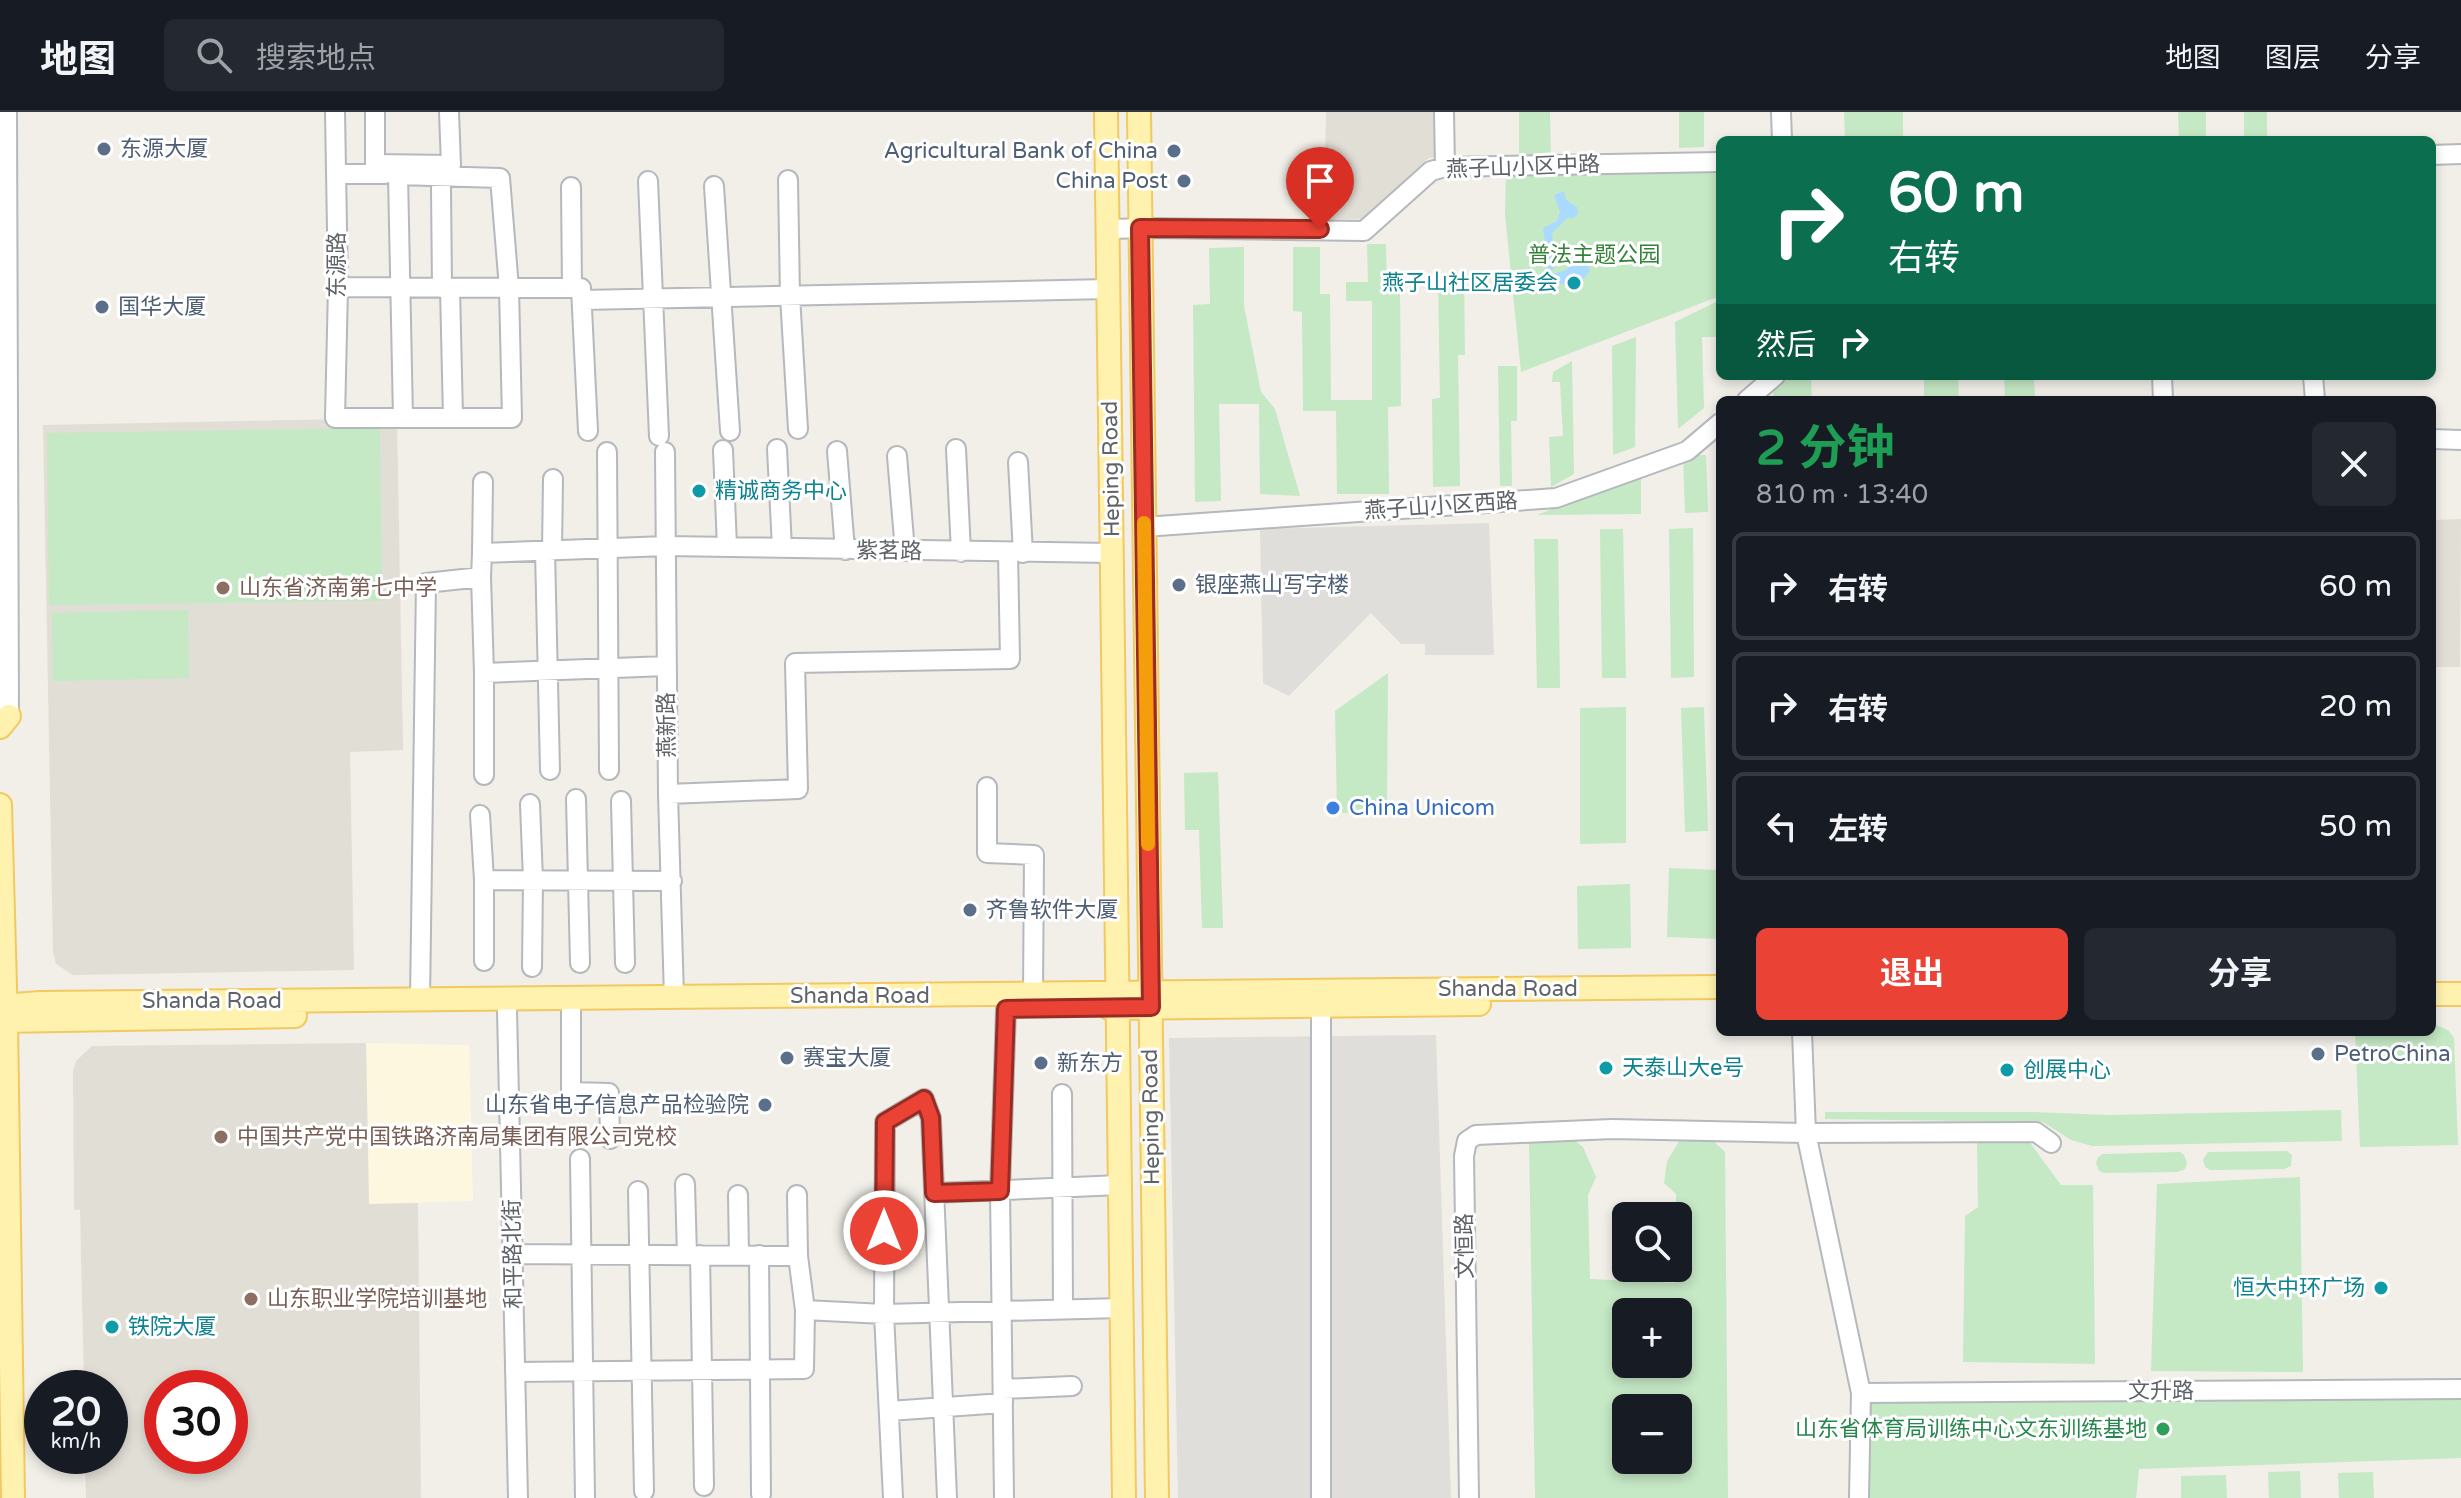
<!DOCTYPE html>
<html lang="zh">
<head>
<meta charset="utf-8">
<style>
  :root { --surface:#171b24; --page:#242831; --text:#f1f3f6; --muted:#9ea1a6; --line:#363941; --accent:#ea4335 }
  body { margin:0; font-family:"Varela Round","Noto Sans SC",sans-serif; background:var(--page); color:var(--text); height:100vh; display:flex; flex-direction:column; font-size:30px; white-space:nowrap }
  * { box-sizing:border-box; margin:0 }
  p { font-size:26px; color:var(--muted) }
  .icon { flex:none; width:44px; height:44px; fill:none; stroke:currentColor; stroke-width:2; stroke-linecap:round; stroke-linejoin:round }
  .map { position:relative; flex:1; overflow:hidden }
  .panel { position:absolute; left:1716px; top:284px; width:720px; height:640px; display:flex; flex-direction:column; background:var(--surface); border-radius:12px; box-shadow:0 4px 12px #0003 }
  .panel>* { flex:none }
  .hud { position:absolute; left:1716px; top:24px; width:720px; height:244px; border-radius:12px; box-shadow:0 4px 12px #0003; background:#0b6e4f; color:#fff; overflow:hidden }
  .controls { position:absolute; left:1612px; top:1090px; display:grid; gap:16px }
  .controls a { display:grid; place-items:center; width:80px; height:80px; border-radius:12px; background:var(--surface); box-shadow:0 4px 12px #0003; font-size:40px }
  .speed { position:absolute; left:24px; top:1258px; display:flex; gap:16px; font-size:40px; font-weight:700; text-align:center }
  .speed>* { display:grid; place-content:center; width:104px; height:104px; border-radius:50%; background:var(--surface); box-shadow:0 4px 12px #0003; line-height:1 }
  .speed small { font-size:20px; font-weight:400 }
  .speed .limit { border:12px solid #d22; background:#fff; color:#111 }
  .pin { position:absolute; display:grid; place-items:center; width:68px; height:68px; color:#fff; margin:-82px -34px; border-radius:50% 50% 50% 0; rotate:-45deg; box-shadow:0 0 8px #0007 }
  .pin .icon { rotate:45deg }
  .me { position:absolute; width:88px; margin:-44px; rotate:0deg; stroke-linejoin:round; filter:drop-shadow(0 0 6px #0008) }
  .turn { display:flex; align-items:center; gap:28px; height:168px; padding:0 40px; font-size:36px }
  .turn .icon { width:104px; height:104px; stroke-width:2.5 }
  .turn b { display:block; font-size:56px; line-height:68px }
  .then { display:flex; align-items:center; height:76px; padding:0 40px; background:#0003; gap:16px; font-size:30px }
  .round { display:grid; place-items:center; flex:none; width:84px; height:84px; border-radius:12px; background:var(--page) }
  .summary { display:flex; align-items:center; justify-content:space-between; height:136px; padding:0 40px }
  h1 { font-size:48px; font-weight:700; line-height:60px; color:#1e9e55 }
  .primary-button { display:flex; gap:16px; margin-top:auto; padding:16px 40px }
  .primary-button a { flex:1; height:92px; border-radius:12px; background:var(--accent); color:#fff; font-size:32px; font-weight:700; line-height:92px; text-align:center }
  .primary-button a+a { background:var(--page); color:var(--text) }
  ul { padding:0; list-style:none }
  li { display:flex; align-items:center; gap:24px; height:108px; margin:0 16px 12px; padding:0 24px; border:4px solid var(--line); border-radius:12px }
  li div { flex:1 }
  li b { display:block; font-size:30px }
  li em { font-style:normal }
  header { display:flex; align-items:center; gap:48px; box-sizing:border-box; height:112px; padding:0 40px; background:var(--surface); border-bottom:2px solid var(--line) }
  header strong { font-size:38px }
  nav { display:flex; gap:44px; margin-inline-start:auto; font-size:28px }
  .search { width:560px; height:72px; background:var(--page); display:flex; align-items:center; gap:20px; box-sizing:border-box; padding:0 28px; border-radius:12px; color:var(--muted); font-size:30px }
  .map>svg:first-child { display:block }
  .commercial { fill:#fef7e0 }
  .industrial { fill:#e0deda }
  .education { fill:#e1ded6; fill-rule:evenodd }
  .green { fill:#c5e8c5; fill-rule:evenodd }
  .water { fill:#aadaff }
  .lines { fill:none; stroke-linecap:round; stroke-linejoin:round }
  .minor-casing { stroke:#b5b8bc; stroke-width:22 }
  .major-casing { stroke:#f2c960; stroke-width:26 }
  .minor { stroke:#fff; stroke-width:18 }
  .major { stroke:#fff2af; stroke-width:22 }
  .route-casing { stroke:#982c22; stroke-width:20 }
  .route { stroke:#ea4335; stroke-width:14 }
  .slow { stroke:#f59e0b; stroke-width:14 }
  .service-dot { fill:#5c6f8a; stroke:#fff; stroke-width:3 }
  .culture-dot { fill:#0f9aa8; stroke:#fff; stroke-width:3 }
  .education-dot { fill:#8d6e63; stroke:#fff; stroke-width:3 }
  .shop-dot { fill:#3f7fe0; stroke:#fff; stroke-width:3 }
  .leisure-dot { fill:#2e9e5b; stroke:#fff; stroke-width:3 }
  .labels { text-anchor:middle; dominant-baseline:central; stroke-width:6; stroke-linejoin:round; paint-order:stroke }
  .service-label { font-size:22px; fill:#4e5e75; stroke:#fff; text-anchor:start }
  .street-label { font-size:22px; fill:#5f6368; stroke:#fff }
  .park-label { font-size:22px; fill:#348238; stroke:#fff }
  .culture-label { font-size:22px; fill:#0d838f; stroke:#fff; text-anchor:start }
  .education-label { font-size:22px; fill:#785e54; stroke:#fff; text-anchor:start }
  .shop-label { font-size:22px; fill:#366cbe; stroke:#fff; text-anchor:start }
  .leisure-label { font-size:22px; fill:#27864d; stroke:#fff; text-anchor:end }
</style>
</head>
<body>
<header>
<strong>地图</strong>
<div class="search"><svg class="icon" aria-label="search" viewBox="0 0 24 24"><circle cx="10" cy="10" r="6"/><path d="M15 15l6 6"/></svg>搜索地点</div>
<nav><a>地图</a><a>图层</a><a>分享</a></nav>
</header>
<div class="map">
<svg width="2461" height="1386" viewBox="0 0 2461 1386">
  <rect width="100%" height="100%" fill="#f1efe8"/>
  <path class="commercial" d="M366 931 469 933 473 1089 369 1092Z"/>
  <path class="industrial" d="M1489 411 1494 543H1425V532H1401L1371 501 1289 584 1263 571 1260 417Z
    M1436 923 1451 1386H1178L1169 926Z"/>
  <path class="education" d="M1326 0H1436L1437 45 1429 46 1367 107H1324Z
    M397 306 403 638 350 640 354 858 73 863 56 852 53 840 43 313Z
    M2461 407 2460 555H2432V408Z
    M366 931 369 1092 418 1091 421 1386H86L85 1344H110V1276H84L80 1098H74L73 958 76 949 92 934ZM230 1276V1344H162V1276Z"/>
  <path class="green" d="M1519 0H1550L1551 47H1519Z
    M1679 0H1704V35L1679 36Z
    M1844 0H1903V28H1845Z
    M2178 0H2206V28H2179Z
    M2244 0H2267V28H2244Z
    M1720 57V184L1521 260 1505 102 1506 61Z
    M1367 132H1386L1387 180H1400L1401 294 1388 295 1389 382H1337L1336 299H1303L1302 200 1293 199V135H1320V182H1330L1331 288H1372V189H1346V170H1368Z
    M1244 135V194L1261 280 1275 297 1300 384 1260 382 1259 292H1219L1221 389 1195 390 1193 193 1210 192 1209 136Z
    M1464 166 1465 243H1458L1460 374 1433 375 1432 287 1440 286 1438 167Z
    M1720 188V225H1702L1704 296 1678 317 1675 210Z
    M1636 225 1635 335 1613 343 1612 234Z
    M1572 249 1574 362 1551 375 1549 325 1563 324 1560 270H1552L1553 260Z
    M1498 254H1517V309H1511L1512 374H1500Z
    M1788 264H1811L1812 288H1774L1773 279Z
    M1958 264 1959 288H1924V265Z
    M2004 264H2034L2035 288H2005Z
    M380 316 382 489 49 493 47 321Z
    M1683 343H1706L1708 400 1685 401Z
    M1641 361V402L1537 403Z
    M1693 416 1694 565 1671 566 1669 417Z
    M1600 417H1623L1626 566H1602Z
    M1534 427H1558L1560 576H1537Z
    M188 498 189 566 53 569 52 501Z
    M1388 561 1387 700 1337 701 1335 599Z
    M1626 595V731L1580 732V596Z
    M1704 595 1708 719 1685 720 1681 596Z
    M1218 660 1223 816H1202L1199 718H1185L1184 661Z
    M1669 756 1720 758V827L1667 825Z
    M1630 772 1631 836 1578 837 1577 774Z
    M2432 911 2448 918 2454 926 2458 1033 2360 1035 2355 920H2432Z
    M2341 998 2342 1029 2092 1034 2071 1028 2043 1010 1825 1007V1000H2033L2109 1003Z
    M1706 1022 1725 1040 1728 1386H1535L1529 1028 1570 1025 1583 1035 1596 1065 1588 1083 1590 1167 1675 1171 1678 1104H1676V1082L1664 1071 1667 1049 1683 1023ZM1626 1200H1678V1252H1626ZM1626 1296H1678V1348H1626Z
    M2028 1028 2061 1073H2093L2095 1252 1963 1250 1965 1104 1978 1095 1977 1029Z
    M2287 1039 2292 1043 2291 1054 2284 1057 2210 1058 2205 1055 2203 1048 2208 1040Z
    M2180 1040 2184 1043 2187 1051 2185 1057 2177 1060 2104 1061 2099 1059 2096 1051 2098 1045 2103 1042Z
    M2300 1065 2303 1260 2151 1259 2157 1072Z
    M1865 1288H2461V1346L2139 1357 2136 1386H1866Z
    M2300 1359 2301 1386H2269L2268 1360Z
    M2373 1360 2374 1386H2339L2338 1361Z
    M2226 1363 2227 1386H2181V1364Z"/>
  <path class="water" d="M1564 79 1566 88 1577 95 1578 101 1574 106H1567L1552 121 1555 154 1550 163 1566 158 1573 150 1585 148 1590 159 1577 174 1548 170 1544 163 1548 151 1543 116 1557 109 1560 100 1554 83Z"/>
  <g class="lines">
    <g class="minor-casing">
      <path id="minor" d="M7 0 9 604
        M335 0 338 175 335 306H512L509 176 500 66 398 63 403 306
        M375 0V62
        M1444 0 1445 55
        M1781 0 1782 28
        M2432 43 2461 42
        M375 52 451 53 449 0
        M336 62H385
        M788 68 790 184 798 317
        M648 69 659 324
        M714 74 730 319
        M571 75 572 176H581
        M441 76 442 176
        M1108 117 1151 116 1364 119 1431 59 1445 55 1720 50
        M338 175 581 176 588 319
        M450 176 453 306
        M582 188 1108 177
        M2162 264 2163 288
        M2313 264 2315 288
        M1747 288 1775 264
        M2432 327 2461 328
        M777 337 782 436
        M956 337 961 440
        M723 338 727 435
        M837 339 845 438
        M607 340 609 658
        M665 340 668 682 674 885
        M897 344 905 439
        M1018 350 1023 441
        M1144 415 1556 386 1687 339 1720 311
        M545 439 550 658
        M552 439 553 367
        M482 441 483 370
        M481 465 484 561
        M484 663V561L667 554
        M987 675V741L1034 743 1033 882
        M668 682 798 677 795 551 1010 547 1008 441
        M576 687 580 851
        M621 689 625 851
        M530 692 533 768 532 855
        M480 703 484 768V849
        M484 768 672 769
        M420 887 426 471 481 465 482 441 666 434 1112 441
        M1321 894V1386
        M507 898 518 1386
        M571 898V980L609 981 610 1027
        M1802 920 1806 1021 1861 1281 1859 1386
        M1062 982 1063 1196
        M580 1047 585 1386
        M685 1072 687 1143
        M638 1079 644 1379
        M934 1081 1120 1073
        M738 1083 739 1143
        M797 1083 798 1144
        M513 1142 798 1144 805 1198
        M700 1143 704 1374
        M759 1143 761 1382
        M515 1260 804 1257 805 1198 884 1202 1122 1196
        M1861 1281 2461 1277
        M889 1299 1003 1291V1277L1072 1274
        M893 1386 884 1202 885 1010 924 987 931 1006 947 1386
        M1004 1386 1000 1079 1006 897
        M1469 1386 1464 1044 1467 1029 1476 1023 1612 1017 1806 1021 2036 1020 2051 1031"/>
    </g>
    <g class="major-casing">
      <path id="major" d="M1106 0 1124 1386
        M1139 0 1157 1386
        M0 615 9 604
        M0 693 6 910 13 1386
        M2432 882H2461
        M0 894 40 891 1720 875
        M1109 896 1479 892
        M0 909 295 904"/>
    </g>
    <use href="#minor" class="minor"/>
    <use href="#major" class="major"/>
  </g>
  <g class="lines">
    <g class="route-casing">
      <path id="route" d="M884 1119 885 1010 924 987 931 1006 934 1081 1000 1079 1006 897 1151 895 1140 116 1320 117"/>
    </g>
    <use href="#route" class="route"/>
    <path class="slow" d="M1144 411 1148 732"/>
  </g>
  <g class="service-dot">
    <circle cx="104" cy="37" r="8"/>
    <circle cx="1174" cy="39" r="8"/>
    <circle cx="1184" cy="69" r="8"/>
    <circle cx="102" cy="195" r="8"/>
    <circle cx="1179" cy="473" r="8"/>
    <circle cx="970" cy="798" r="8"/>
    <circle cx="2318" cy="942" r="8"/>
    <circle cx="787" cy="946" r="8"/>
    <circle cx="1041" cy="951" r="8"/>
    <circle cx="765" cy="993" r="8"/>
  </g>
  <g class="culture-dot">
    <circle cx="1574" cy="171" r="8"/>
    <circle cx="699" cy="379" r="8"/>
    <circle cx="1606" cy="956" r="8"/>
    <circle cx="2007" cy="958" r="8"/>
    <circle cx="2381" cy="1176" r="8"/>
    <circle cx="112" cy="1215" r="8"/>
  </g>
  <g class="education-dot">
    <circle cx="223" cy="476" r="8"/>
    <circle cx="221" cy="1025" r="8"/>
    <circle cx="251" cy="1187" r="8"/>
  </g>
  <circle class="shop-dot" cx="1333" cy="696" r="8"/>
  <circle class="leisure-dot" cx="2163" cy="1317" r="8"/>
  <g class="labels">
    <g class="service-label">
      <text x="120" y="37">东源大厦</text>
      <text x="1158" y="39" text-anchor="end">Agricultural Bank of China</text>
      <text x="1168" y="69" text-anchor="end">China Post</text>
      <text x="118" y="195">国华大厦</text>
      <text x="1195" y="473">银座燕山写字楼</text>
      <text x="986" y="798">齐鲁软件大厦</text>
      <text x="2334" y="942">PetroChina</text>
      <text x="803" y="946">赛宝大厦</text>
      <text x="1057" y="951">新东方</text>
      <text x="749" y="993" text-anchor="end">山东省电子信息产品检验院</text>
    </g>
    <g class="street-label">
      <text transform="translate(1523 55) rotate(-2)">燕子山小区中路</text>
      <text transform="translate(337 153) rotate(-90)">东源路</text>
      <text transform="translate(1111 357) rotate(-91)">Heping Road</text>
      <text transform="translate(1441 394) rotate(-4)">燕子山小区西路</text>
      <text transform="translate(889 439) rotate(1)">紫茗路</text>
      <text transform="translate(667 613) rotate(-91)">燕新路</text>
      <text x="1508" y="877">Shanda Road</text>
      <text x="860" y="884">Shanda Road</text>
      <text x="212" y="889">Shanda Road</text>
      <text transform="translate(1151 1005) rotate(-91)">Heping Road</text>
      <text transform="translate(1465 1134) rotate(-91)">文恒路</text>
      <text transform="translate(513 1142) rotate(-91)">和平路北街</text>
      <text x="2161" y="1279">文升路</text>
    </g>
    <g class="park-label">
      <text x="1594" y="143">普法主题公园</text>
    </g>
    <g class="culture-label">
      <text x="1558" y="171" text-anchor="end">燕子山社区居委会</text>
      <text x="715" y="379">精诚商务中心</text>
      <text x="1622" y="956">天泰山大e号</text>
      <text x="2023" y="958">创展中心</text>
      <text x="2365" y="1176" text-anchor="end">恒大中环广场</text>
      <text x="128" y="1215">铁院大厦</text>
    </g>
    <g class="education-label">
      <text x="239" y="476">山东省济南第七中学</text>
      <text x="237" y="1025">中国共产党中国铁路济南局集团有限公司党校</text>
      <text x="267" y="1187">山东职业学院培训基地</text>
    </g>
    <g class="shop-label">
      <text x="1349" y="696">China Unicom</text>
    </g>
    <g class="leisure-label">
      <text x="2147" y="1317">山东省体育局训练中心文东训练基地</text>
    </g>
  </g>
</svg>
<div class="controls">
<a><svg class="icon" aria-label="search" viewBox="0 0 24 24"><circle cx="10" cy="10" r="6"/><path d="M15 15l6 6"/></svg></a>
<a>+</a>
<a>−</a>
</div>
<div class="speed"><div>20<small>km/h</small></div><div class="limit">30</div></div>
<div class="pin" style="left:1320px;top:117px;background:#d93025"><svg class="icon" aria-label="arrive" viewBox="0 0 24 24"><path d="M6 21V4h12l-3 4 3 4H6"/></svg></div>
<svg class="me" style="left:884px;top:1119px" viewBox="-20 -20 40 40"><circle r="17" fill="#ea4335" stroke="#fff" stroke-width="3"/><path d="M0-11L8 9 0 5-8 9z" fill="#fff"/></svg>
<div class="hud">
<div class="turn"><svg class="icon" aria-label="right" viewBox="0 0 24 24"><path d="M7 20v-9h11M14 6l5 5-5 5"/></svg><div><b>60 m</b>右转</div></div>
<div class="then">然后<svg class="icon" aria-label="right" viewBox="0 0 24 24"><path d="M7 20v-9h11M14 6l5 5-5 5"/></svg></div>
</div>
<section class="panel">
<div class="summary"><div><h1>2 分钟</h1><p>810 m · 13:40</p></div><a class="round"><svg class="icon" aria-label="close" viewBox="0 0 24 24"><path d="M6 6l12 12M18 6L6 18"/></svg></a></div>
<ul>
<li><svg class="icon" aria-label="right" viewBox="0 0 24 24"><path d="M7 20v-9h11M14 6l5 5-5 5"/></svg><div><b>右转</b></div><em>60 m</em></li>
<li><svg class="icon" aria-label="right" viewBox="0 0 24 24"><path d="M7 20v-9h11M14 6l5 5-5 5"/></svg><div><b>右转</b></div><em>20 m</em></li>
<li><svg class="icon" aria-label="left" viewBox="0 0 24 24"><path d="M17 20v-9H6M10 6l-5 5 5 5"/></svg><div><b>左转</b></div><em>50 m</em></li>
</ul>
<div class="primary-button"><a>退出</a><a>分享</a></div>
</section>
</div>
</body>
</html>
